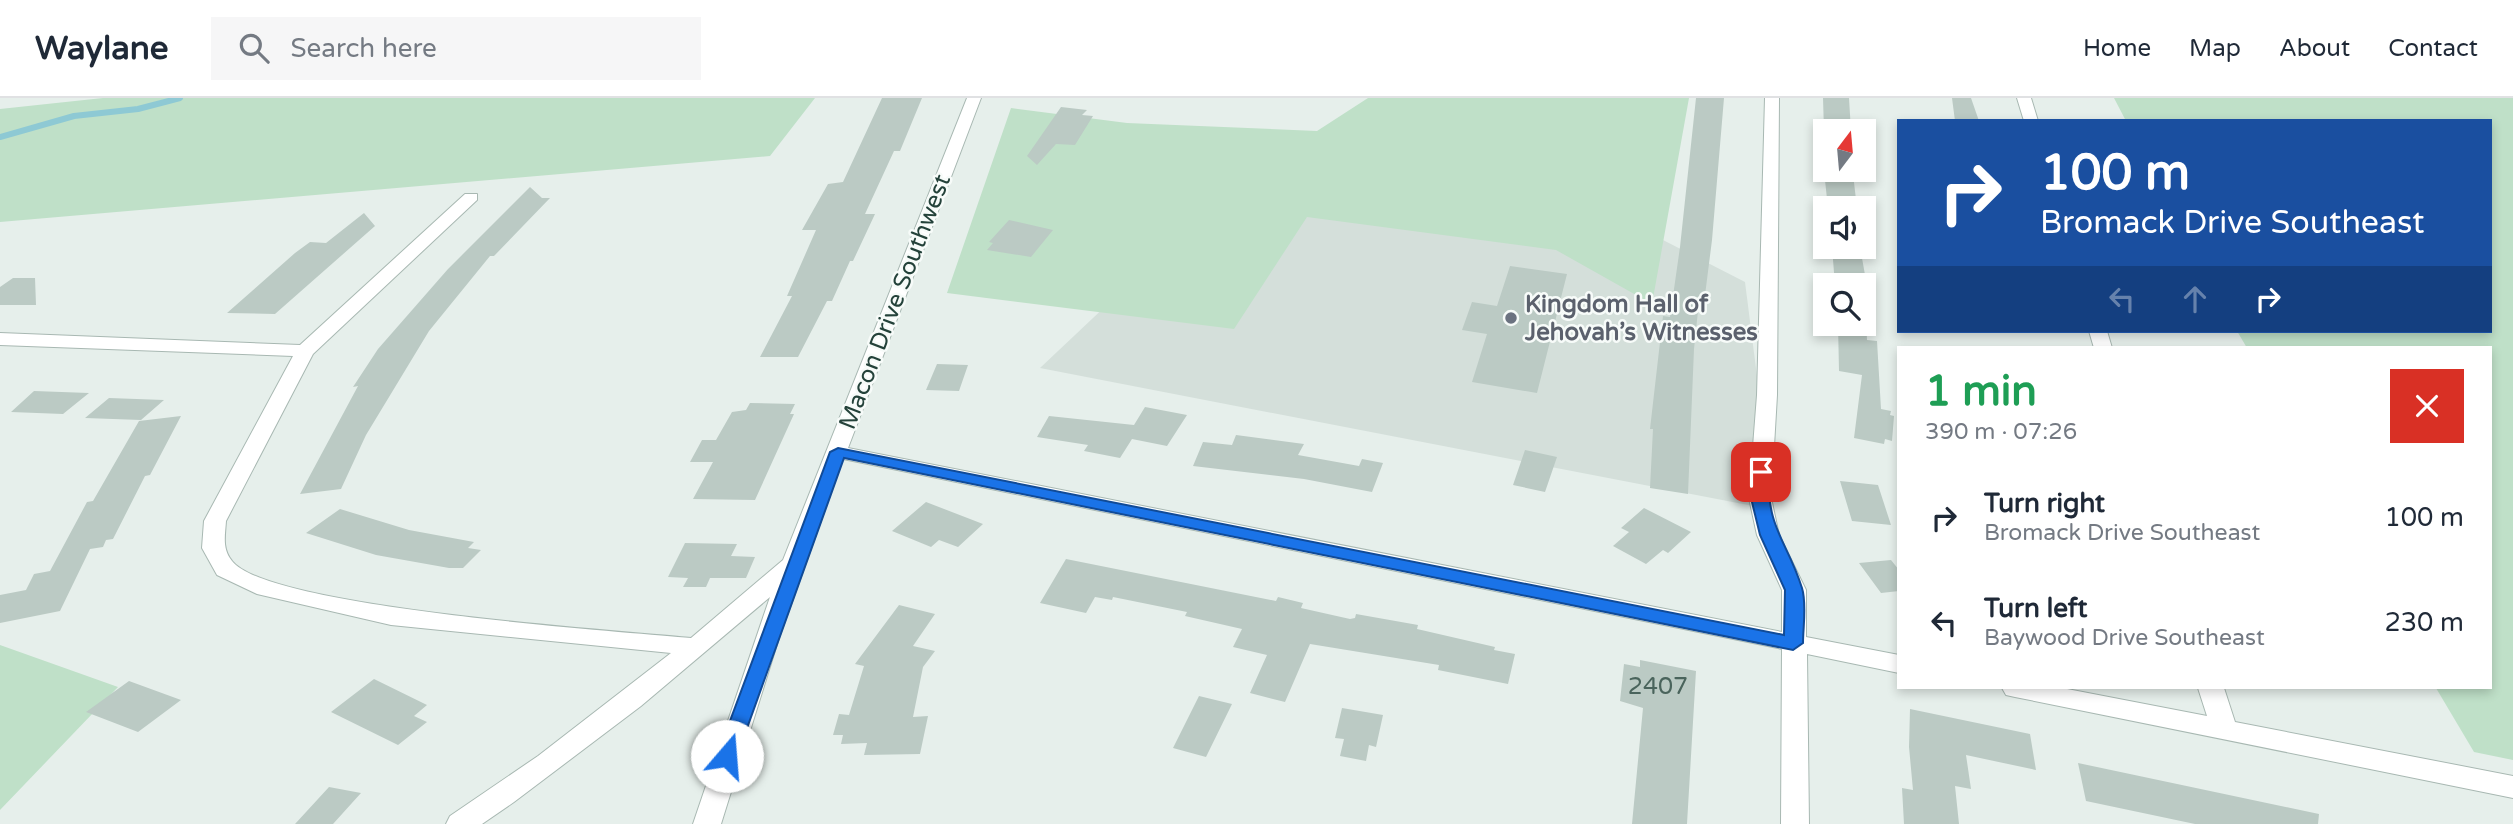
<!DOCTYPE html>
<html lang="en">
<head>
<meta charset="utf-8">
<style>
  :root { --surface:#fff; --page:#f6f6f7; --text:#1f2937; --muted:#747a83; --line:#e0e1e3 }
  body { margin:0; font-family:"Varela Round",sans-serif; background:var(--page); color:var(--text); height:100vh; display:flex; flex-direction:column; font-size:26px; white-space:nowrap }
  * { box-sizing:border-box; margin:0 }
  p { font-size:23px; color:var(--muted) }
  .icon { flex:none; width:38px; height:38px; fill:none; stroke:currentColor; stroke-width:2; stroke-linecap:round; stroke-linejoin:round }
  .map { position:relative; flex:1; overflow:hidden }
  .details { position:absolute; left:1897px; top:248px; width:595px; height:343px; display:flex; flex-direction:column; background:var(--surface); border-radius:0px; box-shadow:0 4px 10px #0003 }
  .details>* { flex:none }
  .banner { position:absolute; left:1897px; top:21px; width:595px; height:214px; border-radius:0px; box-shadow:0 4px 10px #0003; background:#1a4fa0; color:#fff; overflow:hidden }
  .needle { width:46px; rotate:16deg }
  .tools { position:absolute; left:1813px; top:21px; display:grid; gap:14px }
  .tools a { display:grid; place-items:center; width:63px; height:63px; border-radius:0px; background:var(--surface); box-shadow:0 4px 10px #0003; font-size:35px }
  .pin { position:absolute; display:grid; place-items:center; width:60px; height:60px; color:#fff; margin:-30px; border-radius:14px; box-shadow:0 4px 10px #0006 }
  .me { position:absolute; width:77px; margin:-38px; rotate:18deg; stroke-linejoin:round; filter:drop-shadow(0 0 5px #0008) }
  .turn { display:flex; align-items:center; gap:24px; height:147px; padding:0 28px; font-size:32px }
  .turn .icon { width:91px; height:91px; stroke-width:2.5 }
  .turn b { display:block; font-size:49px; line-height:60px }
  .lanes { display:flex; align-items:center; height:66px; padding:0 28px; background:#0003; justify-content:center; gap:35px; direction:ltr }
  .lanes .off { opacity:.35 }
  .round { display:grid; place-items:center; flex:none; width:74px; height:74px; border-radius:0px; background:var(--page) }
  .summary { display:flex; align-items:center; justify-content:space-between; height:119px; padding:0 28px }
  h1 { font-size:42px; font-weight:700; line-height:52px; color:#1e9e55 }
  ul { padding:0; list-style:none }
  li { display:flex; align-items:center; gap:21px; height:105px; padding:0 28px }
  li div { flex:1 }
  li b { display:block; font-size:26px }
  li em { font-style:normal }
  header { display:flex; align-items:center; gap:42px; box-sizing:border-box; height:98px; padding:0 35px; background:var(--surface); border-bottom:2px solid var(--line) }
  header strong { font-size:33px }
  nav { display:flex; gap:38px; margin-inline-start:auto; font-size:24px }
  .search { width:490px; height:63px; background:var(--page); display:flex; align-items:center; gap:18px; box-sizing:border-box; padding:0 24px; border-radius:0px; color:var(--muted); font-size:26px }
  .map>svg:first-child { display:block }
  .built { fill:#d4dfda }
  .green { fill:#bfe0c8 }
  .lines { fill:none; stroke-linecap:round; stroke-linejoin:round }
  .stream { stroke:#8ec9d4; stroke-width:6 }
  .building { fill:#bbcac4 }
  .minor-casing { stroke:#a8b8b2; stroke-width:2 }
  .minor { fill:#fff; fill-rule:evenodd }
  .route { fill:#1a73e8; stroke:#114b97; stroke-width:2 }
  .worship-dot { fill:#6b7280; stroke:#f7fbf9; stroke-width:2.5 }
  .labels { text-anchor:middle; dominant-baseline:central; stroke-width:5; stroke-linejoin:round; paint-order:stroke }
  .street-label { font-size:24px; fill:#24423a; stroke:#f7fbf9 }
  .worship-label { font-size:24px; font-weight:bold; fill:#5b616d; stroke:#f7fbf9; text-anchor:start }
  .near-number-label { font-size:24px; fill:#4a645c }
</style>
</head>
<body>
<header>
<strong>Waylane</strong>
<div class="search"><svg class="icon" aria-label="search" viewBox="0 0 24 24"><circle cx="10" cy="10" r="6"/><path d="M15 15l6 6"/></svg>Search here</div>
<nav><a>Home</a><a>Map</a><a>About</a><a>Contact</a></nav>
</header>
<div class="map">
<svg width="2513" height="726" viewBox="0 0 2513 726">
  <rect width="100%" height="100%" fill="#e6efeb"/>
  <path class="built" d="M1234 87 1620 120 1745 184 1774 412 1040 270Z"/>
  <path class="green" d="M103 0H815L770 58 0 124V11Z
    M1368 0H1689L1652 206 1556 152 1307 119 1234 231 947 195 1011 10 1127 25 1317 33Z
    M2114 0H2513V662L2474 654 2436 590H2490V250H2247L2237 233H2490V23H2126Z
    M0 547 118 589 0 712Z"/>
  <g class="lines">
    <path class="stream" d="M0 39 74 18 138 11 180 0"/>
  </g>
  <path class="building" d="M882 0H922L900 53H894L865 116H875L853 163H850L832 203H827L798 259H760L792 198H787L816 132H802L828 86 843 84Z
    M1696 0H1724L1712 142 1703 213H1698L1694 251 1688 396 1650 390 1653 331H1650L1663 218 1670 219 1680 149Z
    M1823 0H1849L1851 33H1824Z
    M1952 0H1971L1979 23H1955Z
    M1061 9 1087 12 1082 17 1093 18 1075 47 1056 46 1037 67 1027 58Z
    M1824 73 1853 76 1857 110H1828Z
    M530 89 542 100H550L494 158H490L429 233 366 337 341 391 300 396 358 288 353 289 378 251 448 171Z
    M364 115 375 128 275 216 227 215 295 155 310 144 326 145Z
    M1009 122 1053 132 1031 159 987 152 993 145 989 144Z
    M1832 149H1860L1869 199H1865L1867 242 1877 243 1881 311 1891 313 1890 317 1894 318 1892 343 1885 341 1884 346 1854 340 1862 277 1839 273 1838 226H1864V187H1835Z
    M1510 168 1567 176 1537 295 1472 284 1487 236 1462 232 1472 204 1497 208Z
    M13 180H35L36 207H0V189Z
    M937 266 968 267 959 293 926 292Z
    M34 293 89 295 63 316 11 314Z
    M109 300 164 302 141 322 85 320Z
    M750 305 795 306 790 316H794L755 402 693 401 713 364H690L702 342H716L732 314 746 312Z
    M1145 309 1187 317 1167 348 1132 341 1120 360 1084 353 1088 347 1037 339 1049 318 1134 327Z
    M181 318 150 377 145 378 113 441 106 442 103 449 90 451 60 513 0 525V497L26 492 34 476 50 473 87 404 93 403 139 323Z
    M1236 337 1304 346 1298 357 1359 368 1362 361 1383 365 1372 394 1304 381 1193 368 1203 344 1232 347Z
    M1525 352 1557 359 1545 394 1513 387Z
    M1840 383 1878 387 1891 427 1852 423Z
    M926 404 983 426 958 449 939 442 931 449 892 433Z
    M1644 410 1691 434 1668 455 1663 452 1646 466 1613 448 1629 434 1621 430Z
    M340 411 409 432 474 444 468 450 481 452 463 470H449L376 457 306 435Z
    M685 445 737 446 731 458 755 459 746 480H710L706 489H683L688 480 668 479Z
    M1066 461 1276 503 1278 499 1303 505 1301 510 1350 521 1355 520 1356 516 1418 527 1417 531 1495 549 1494 552 1515 556 1508 586 1438 572 1439 567 1310 546 1285 604 1250 595 1267 557 1233 549 1242 531 1185 518 1187 514 1113 499 1112 502 1095 499 1086 515 1040 505Z
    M1891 462 1899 472V493L1881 495 1859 465Z
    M899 507 935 516 913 548 935 553 923 569 913 619 928 618 920 656 864 657 867 645 841 646 843 637H833L839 616 849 617 864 568 855 566Z
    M1640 562 1696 573 1687 726H1632L1643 610 1620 603 1624 566 1640 569Z
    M374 581 427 607 414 618 427 624 398 647 331 614Z
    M129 583 181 602 138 634 86 614Z
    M1199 598 1232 606 1206 659 1173 650Z
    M1342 610 1383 617 1376 649 1369 647 1366 663 1340 658 1344 641 1335 640Z
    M1910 611 2030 636 2036 672 1966 657 1971 691 1955 688 1959 726H1904L1902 690 1913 692 1909 649Z
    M2078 665 2319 716 2318 726H2195L2086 703Z
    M329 689 361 695 333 726H295Z"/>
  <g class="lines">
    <g class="minor-casing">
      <path id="minor" d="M967 0H981L848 350 1782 534V492L1757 437 1749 400 1757 297 1765 0H1779L1777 297 1771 400 1779 437 1806 492V539L1899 557V575L1807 556 1809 726H1781L1782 551 843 361 778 543 721 726H693L770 499 641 608 514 704 482 726H446L450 718 538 658 671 555 391 527 257 496 217 477 202 450 204 423 293 258 0 247V235L300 247 465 96H477V102L313 256 226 423C225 438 222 451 232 463 269 510 617 533 691 540L783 462Z
        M2017 0H2031L2038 23H2024Z
        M2089 233H2107L2112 250H2094Z
        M2002 590H2062L2207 618 2198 590H2224L2235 624 2513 678V700L2015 599 2006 597Z"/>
    </g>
    <use href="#minor" class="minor"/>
  </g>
  <path class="route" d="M838 350 1784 537 1785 492 1760 437 1751 400 1753 374 1761 369 1769 374C1766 431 1787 442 1802 490 1807 506 1803 529 1803 545L1793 552 844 360 737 658 734 663H720L717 658 830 354Z"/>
  <circle class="worship-dot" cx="1511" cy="220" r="7"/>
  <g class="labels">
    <g class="street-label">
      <text transform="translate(895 204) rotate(-69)">Macon Drive Southwest</text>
    </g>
    <g class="worship-label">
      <text x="1525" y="206">Kingdom Hall of<tspan x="1525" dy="28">Jehovah’s Witnesses</tspan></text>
    </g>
    <g class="near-number-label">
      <text x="1658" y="588">2407</text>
    </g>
  </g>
</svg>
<div class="tools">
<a><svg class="needle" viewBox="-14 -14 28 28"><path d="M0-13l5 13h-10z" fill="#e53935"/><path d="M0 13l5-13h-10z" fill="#747a83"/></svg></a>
<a><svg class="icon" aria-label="sound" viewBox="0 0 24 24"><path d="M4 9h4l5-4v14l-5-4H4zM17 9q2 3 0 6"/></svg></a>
<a><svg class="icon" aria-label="search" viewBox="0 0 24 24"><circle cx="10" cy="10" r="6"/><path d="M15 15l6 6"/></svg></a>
</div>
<div class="pin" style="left:1761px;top:374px;background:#d93025"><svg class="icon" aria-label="arrive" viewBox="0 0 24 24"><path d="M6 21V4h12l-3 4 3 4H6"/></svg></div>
<svg class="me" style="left:727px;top:658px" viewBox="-20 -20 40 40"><circle r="19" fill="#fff"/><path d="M0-13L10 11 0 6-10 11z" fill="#1a73e8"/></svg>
<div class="banner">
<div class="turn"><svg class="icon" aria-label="right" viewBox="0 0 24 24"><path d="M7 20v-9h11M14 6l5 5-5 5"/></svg><div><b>100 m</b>Bromack Drive Southeast</div></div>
<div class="lanes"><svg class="icon off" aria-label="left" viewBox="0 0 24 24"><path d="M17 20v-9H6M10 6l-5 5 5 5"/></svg><svg class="icon off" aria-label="ahead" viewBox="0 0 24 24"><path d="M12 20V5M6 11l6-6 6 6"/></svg><svg class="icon" aria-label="right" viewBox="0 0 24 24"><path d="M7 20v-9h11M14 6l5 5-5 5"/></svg></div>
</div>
<section class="details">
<div class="summary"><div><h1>1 min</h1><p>390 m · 07:26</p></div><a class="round" style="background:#d93025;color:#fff"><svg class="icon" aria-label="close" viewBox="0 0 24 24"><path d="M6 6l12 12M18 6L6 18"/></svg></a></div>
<ul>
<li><svg class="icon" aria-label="right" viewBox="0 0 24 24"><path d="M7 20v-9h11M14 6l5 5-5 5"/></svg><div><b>Turn right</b><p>Bromack Drive Southeast</p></div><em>100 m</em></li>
<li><svg class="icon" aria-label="left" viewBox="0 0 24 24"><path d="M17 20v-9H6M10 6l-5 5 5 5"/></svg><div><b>Turn left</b><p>Baywood Drive Southeast</p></div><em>230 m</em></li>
</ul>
</section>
</div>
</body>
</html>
